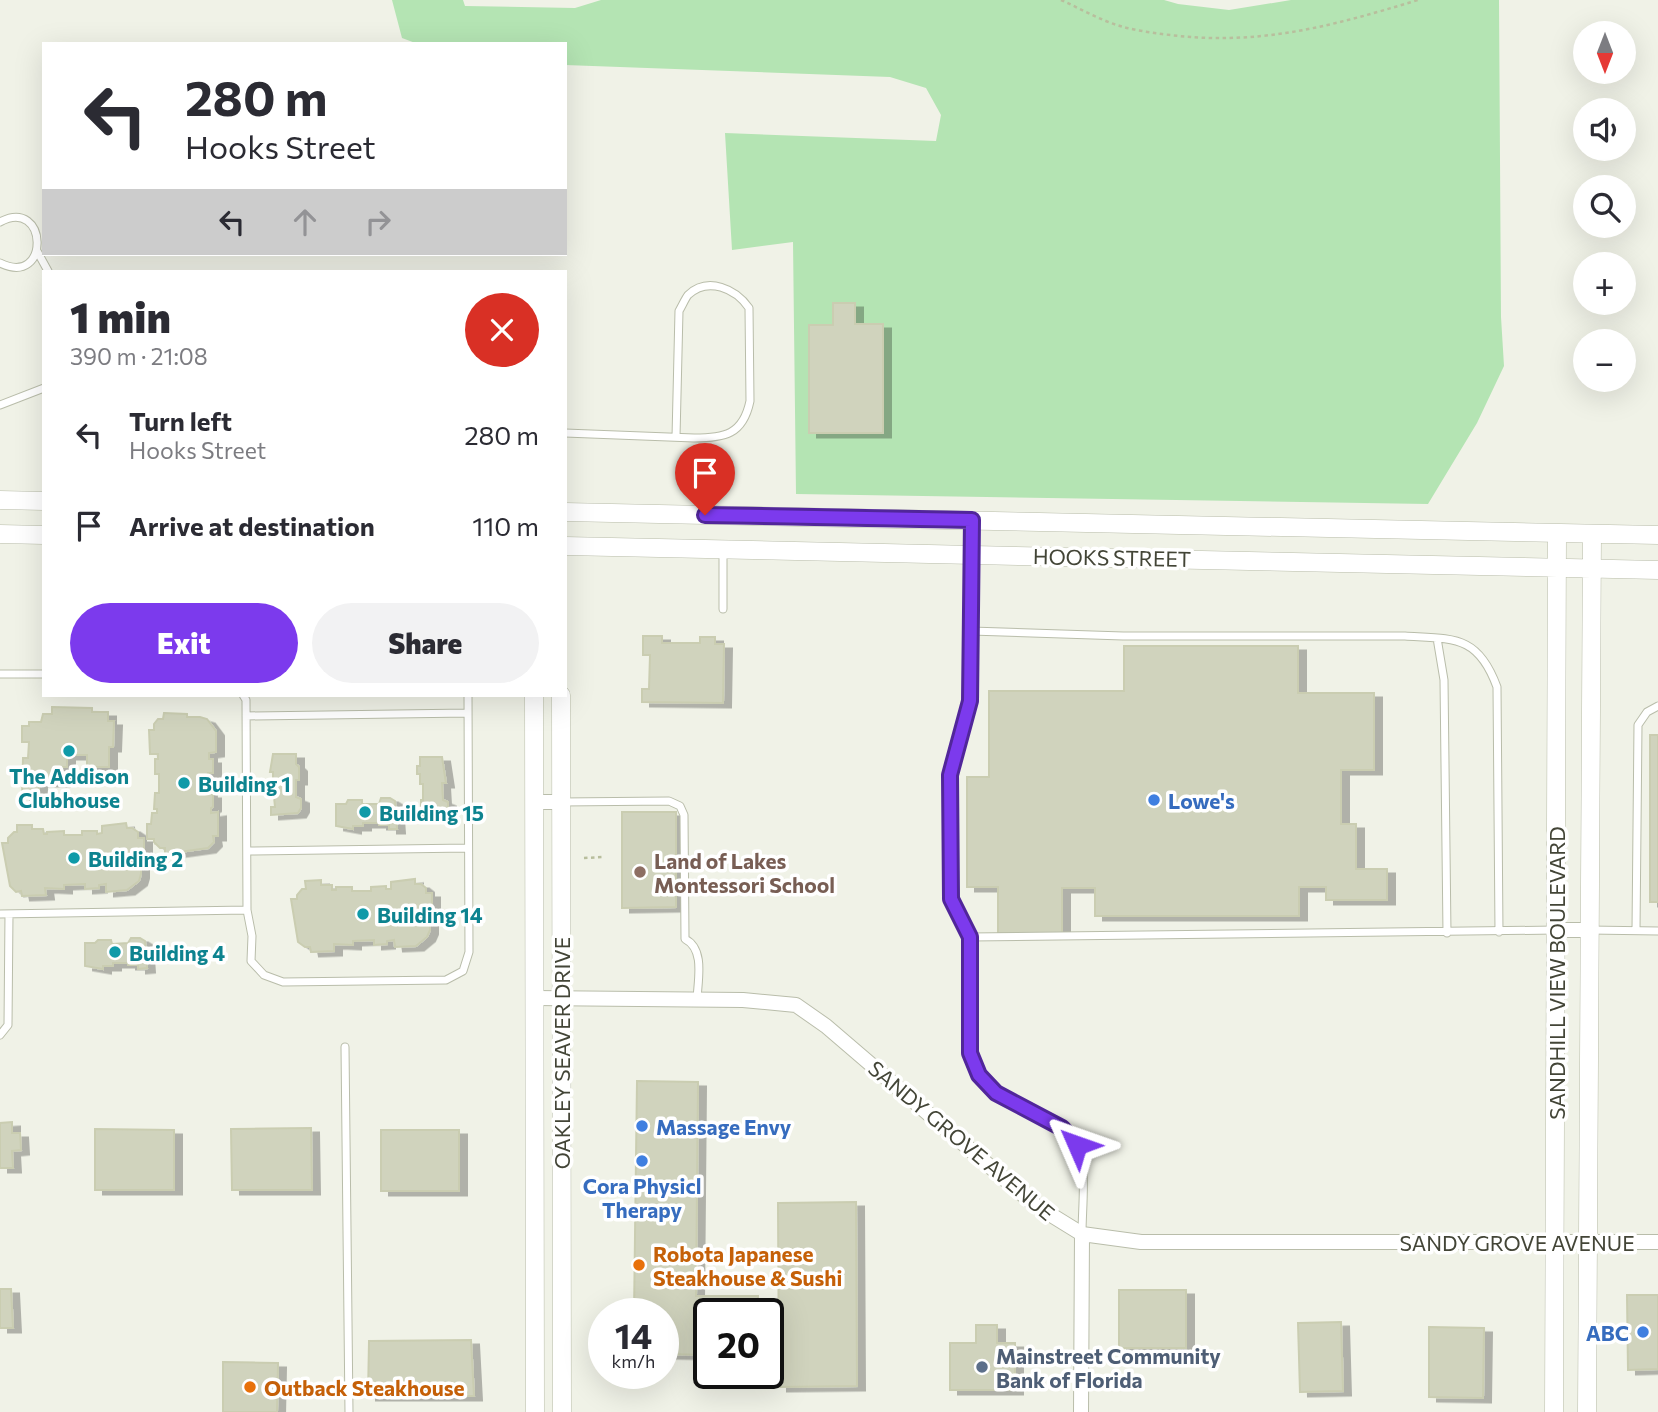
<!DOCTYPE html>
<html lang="en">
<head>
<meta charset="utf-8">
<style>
  :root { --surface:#fff; --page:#f2f2f3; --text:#2b2b33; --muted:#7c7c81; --accent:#7c3aed }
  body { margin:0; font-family:Commissioner,sans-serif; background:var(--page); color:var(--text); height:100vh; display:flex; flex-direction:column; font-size:26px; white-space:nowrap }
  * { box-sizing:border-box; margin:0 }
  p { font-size:23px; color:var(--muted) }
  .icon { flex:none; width:38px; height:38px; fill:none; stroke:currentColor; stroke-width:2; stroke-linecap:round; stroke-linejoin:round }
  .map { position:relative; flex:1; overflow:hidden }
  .side { position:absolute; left:42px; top:270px; width:525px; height:427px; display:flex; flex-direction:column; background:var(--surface); border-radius:0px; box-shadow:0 7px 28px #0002 }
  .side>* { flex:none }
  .guide { position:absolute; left:42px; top:42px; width:525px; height:214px; border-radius:0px; box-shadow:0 7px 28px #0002; background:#fff; color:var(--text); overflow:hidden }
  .needle { width:46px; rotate:180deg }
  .buttons { position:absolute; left:1573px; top:21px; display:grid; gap:14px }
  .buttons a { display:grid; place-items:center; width:63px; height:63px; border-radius:50%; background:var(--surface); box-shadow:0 7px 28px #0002; font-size:35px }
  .speed { position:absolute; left:588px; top:1298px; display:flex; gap:14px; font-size:35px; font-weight:700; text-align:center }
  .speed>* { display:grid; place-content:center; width:91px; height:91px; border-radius:50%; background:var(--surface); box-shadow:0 7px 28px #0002; line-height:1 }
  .speed small { font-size:18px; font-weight:400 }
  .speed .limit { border:4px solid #111; border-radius:10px; background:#fff; color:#111 }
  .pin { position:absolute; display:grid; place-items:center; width:60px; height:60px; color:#fff; margin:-72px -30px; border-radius:50% 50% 50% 0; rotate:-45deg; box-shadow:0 0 7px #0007 }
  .pin .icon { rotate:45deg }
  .me { position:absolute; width:77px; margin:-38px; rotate:313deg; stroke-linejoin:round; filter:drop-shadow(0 0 5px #0008) }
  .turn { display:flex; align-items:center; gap:24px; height:147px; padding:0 28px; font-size:32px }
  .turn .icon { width:91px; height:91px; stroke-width:2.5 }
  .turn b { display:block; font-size:49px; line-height:60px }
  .lanes { display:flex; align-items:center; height:66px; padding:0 28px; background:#0003; justify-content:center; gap:35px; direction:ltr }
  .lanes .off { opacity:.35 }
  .round { display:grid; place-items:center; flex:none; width:74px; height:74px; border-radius:37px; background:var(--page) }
  .summary { display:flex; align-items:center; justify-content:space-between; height:119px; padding:0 28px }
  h1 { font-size:42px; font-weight:800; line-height:52px }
  .button { display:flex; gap:14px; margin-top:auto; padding:14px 28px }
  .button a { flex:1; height:80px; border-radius:42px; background:var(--accent); color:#fff; font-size:28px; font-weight:800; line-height:80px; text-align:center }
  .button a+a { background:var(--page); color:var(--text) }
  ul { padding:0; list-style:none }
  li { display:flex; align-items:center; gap:21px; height:91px; padding:0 28px }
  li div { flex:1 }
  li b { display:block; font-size:26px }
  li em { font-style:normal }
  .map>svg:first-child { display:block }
  .green { fill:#b4e4b3 }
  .building { fill:#d0d3bd; stroke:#cacdb1; stroke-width:2; filter:url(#shadow) }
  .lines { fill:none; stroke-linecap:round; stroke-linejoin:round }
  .service-casing { stroke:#b9bdaa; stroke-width:9 }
  .minor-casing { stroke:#b9bdaa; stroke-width:16 }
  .tertiary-casing { stroke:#b9bdaa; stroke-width:19 }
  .path { stroke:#b8be9d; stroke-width:2.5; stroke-dasharray:3.5 3.5; stroke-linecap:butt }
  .service { stroke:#fff; stroke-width:7 }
  .minor { stroke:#fff; stroke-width:14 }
  .tertiary { stroke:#fff; stroke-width:18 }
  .route-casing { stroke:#51269a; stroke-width:18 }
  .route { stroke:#7c3aed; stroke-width:12 }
  .culture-dot { fill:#0f9aa8; stroke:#fff; stroke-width:2.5 }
  .shop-dot { fill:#3f7fe0; stroke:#fff; stroke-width:2.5 }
  .education-dot { fill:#8d6e63; stroke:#fff; stroke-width:2.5 }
  .food-dot { fill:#e8710a; stroke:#fff; stroke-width:2.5 }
  .service-dot { fill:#5c6f8a; stroke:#fff; stroke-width:2.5 }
  .labels { text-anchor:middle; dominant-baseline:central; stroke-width:7; stroke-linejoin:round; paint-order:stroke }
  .street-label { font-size:21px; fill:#434537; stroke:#fff }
  .culture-label { font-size:21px; font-weight:bold; fill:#0d838f; stroke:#fff; text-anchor:start }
  .shop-label { font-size:21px; font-weight:bold; fill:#366cbe; stroke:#fff; text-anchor:start }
  .education-label { font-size:21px; font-weight:bold; fill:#785e54; stroke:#fff; text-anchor:start }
  .food-label { font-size:21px; font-weight:bold; fill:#c56008; stroke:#fff; text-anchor:start }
  .service-label { font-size:21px; font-weight:bold; fill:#4e5e75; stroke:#fff; text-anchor:start }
</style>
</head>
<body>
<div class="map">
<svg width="1658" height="1412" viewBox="0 0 1658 1412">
  <defs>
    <filter id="shadow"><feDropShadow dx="8" dy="4.5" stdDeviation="0" flood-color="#0004"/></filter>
  </defs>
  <rect width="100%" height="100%" fill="#f0f2e7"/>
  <path class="green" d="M392 0H463L465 6 575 8 601 0H1164L1178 4 1229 10 1291 0H1499L1501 317 1504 366 1477 423 1428 504 796 494 793 242 732 250 725 133 936 141 941 115 926 88 890 77 565 65V44H418L402 38Z"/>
  <path class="building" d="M833 303H855V324H883V433H809V325H833Z
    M643 636H662V643H700V637H715V644H724L723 703 642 702V689H649L650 655H643Z
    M1124 646H1298V693H1374V770H1341V824H1356V869H1387V900H1326V887H1299V916H1095V888H1062V933H998V887H967V777H989V691H1124Z
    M52 707 92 708V712H108V721H114L113 747H109V767H87V755H67V767H62V782H39V797H22L23 758H28L29 742H22V726H29V722H41L43 714H52Z
    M164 713 187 714V717H200L207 719 216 731V752L209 753V759H213V773H208L209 794H213V807L211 808V813L218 812V836H213L214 842 208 848 165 854V848H160L154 842V839H147V824H151L152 813H157V809H154L155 793H159V774H155V759H158V754H150L149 730H154V724L158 719H163Z
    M1650 735H1658V902H1650Z
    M273 754H296V764L299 767V780H296V797L301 799V808L298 813 271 815V807H275L274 797H276V782H273V772H270Z
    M420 757H442L446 783H442L443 800 448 802V811L445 815 417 818V810H421V800H423V784H420V774H417V766H420Z
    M381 798H390L395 801 397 829H389V825H379V823H363V826H353V829L336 826V804H346L348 800H362V804H379Z
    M622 812H676V907L622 908Z
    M126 823 127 828H132L138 832V838H144V861H141V874L139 881 127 890 106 892V884L99 885V888L85 889V884L64 885V889L45 888 46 895 22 896 21 891 16 892 10 886 2 843H8V838L14 832H17V825H32V829H43L44 834H47V832L64 831V835H82V831H97V834L102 833V826Z
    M415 879V884H421L426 888V893H432V917H430V930L427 937 416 946 395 947 394 940 387 941V944L374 945V940L353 941V945L334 944V951L311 952 310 947H305L298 942 291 899H297V895L302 889H306L305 881 321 880V885H332V890H336V887H352V891H371V887L386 886V889H391V882Z
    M131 938H140L145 941 147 968 138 969V965H128V963H113V966H103V969L85 966V943H95L98 940H111L112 944 128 943Z
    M637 1081 698 1082 696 1296H758L757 1314H709V1355L663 1354V1314H634Z
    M12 1122V1133H20L21 1150 12 1151 13 1168H0V1123Z
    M311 1128 312 1190H232L231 1129Z
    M95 1129 174 1130V1190H95Z
    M381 1130H459V1191H381Z
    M856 1202 857 1386 779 1387 778 1203Z
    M0 1289H11L13 1328H0Z
    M1119 1290H1186V1348H1119Z
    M1627 1295H1658V1369L1628 1370Z
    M1341 1322 1343 1391 1300 1392 1298 1323Z
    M976 1325H997V1343H1015V1390H950V1343H976Z
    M1429 1327 1484 1328 1483 1398 1429 1397Z
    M471 1340 474 1396H368L369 1341Z
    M223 1362 278 1363 277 1412H223Z"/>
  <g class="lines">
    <g class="service-casing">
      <path id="service" d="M0 222C48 196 51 288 0 263
        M37 251 48 271
        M0 405 44 388
        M565 433 694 438C724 438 743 435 750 401L749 308C736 289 708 276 688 295 685 299 682 306 679 311L676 437
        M972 555 970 701 950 775 951 899C955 913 966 924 970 938 971 944 970 953 970 959 970 985 964 1045 974 1066 995 1109 1063 1109 1078 1147 1087 1170 1082 1208 1082 1233
        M723 609V549
        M971 631 1123 636H1405C1454 639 1478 635 1497 687L1499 932
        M1437 638 1444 680 1447 933
        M0 674H44
        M246 716 468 713
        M562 802 669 801 680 806 684 815 685 939C705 949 698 979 697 999
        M247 851 468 848
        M247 910 252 936 251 961 264 975 283 982 446 980 463 971 469 952 468 695
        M0 914 247 910 246 700 243 695
        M1589 930 1658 931
        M1636 930 1638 725 1647 712 1658 706
        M970 937 1556 930
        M0 1035 8 1025 9 914
        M345 1047 349 1412"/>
    </g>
    <g class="minor-casing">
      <path id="minor" d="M972 553V520
        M534 802H561
        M1556 930H1589
        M534 998 743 1000 796 1005 826 1026 1035 1205 1082 1234 1141 1242H1658
        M1081 1412 1082 1234"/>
    </g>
    <g class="tertiary-casing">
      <path id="tertiary" d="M0 500 44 501
        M565 512 1658 535
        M0 534 44 535
        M565 546 1658 570
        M534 695 535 1412
        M561 695 562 1412
        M1554 1412 1557 533
        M1587 1412 1592 534"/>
    </g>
    <path class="path" d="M1061 0C1081 9 1100 20 1120 26 1133 30 1148 32 1162 34 1256 47 1329 27 1418 0
      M584 858 603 857"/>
    <use href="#service" class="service"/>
    <use href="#minor" class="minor"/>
    <use href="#tertiary" class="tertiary"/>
  </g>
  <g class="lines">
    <g class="route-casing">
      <path id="route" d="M705 515 972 520 970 701 950 775 951 899 970 937V1053L979 1075 996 1093 1062 1128 1077 1145"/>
    </g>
    <use href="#route" class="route"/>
  </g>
  <g class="culture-dot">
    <circle cx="69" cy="751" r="7"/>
    <circle cx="184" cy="783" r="7"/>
    <circle cx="365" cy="812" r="7"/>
    <circle cx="74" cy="858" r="7"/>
    <circle cx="363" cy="914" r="7"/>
    <circle cx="115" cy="952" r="7"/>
  </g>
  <g class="shop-dot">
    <circle cx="1154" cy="800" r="7"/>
    <circle cx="642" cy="1126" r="7"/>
    <circle cx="642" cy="1161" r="7"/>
    <circle cx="1643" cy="1332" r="7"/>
  </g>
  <circle class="education-dot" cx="640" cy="872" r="7"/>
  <g class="food-dot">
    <circle cx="639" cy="1265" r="7"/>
    <circle cx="250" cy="1387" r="7"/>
  </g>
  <circle class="service-dot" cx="982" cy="1367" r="7"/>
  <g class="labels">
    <g class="street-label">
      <text transform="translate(1112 557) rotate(1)">HOOKS STREET</text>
      <text transform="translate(1556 973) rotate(-90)">SANDHILL VIEW BOULEVARD</text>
      <text transform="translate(561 1053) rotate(-90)">OAKLEY SEAVER DRIVE</text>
      <text transform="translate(962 1140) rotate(40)">SANDY GROVE AVENUE</text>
      <text x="1517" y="1242">SANDY GROVE AVENUE</text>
    </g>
    <g class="culture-label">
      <text x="69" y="775" text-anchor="middle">The Addison<tspan x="69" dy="24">Clubhouse</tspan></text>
      <text x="198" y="783">Building 1</text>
      <text x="379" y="812">Building 15</text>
      <text x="88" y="858">Building 2</text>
      <text x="377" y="914">Building 14</text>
      <text x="129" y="952">Building 4</text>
    </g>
    <g class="shop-label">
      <text x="1168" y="800">Lowe's</text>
      <text x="656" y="1126">Massage Envy</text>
      <text x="642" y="1185" text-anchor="middle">Cora Physicl<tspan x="642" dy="24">Therapy</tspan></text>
      <text x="1629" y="1332" text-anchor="end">ABC</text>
    </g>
    <g class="education-label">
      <text x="654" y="860">Land of Lakes<tspan x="654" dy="24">Montessori School</tspan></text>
    </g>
    <g class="food-label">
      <text x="653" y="1253">Robota Japanese<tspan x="653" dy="24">Steakhouse &amp; Sushi</tspan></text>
      <text x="264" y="1387">Outback Steakhouse</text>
    </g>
    <g class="service-label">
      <text x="996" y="1355">Mainstreet Community<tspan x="996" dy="24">Bank of Florida</tspan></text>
    </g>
  </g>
</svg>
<div class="buttons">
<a><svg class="needle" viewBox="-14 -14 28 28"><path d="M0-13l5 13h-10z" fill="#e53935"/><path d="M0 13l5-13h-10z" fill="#7c7c81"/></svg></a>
<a><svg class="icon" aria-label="sound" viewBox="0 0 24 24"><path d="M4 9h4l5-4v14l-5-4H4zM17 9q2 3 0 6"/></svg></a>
<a><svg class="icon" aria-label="search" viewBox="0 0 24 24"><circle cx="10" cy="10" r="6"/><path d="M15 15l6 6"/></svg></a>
<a>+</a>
<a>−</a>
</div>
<div class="speed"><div>14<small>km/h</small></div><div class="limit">20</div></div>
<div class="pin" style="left:705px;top:515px;background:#d93025"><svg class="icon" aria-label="arrive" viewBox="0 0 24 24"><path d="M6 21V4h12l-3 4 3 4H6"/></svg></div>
<svg class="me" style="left:1077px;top:1145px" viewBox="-20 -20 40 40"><path d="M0-17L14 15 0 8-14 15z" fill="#7c3aed" stroke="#fff" stroke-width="4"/></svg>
<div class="guide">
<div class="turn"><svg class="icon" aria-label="left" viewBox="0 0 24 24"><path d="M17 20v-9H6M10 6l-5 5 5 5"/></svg><div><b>280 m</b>Hooks Street</div></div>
<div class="lanes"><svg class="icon" aria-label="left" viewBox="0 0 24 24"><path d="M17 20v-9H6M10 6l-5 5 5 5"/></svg><svg class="icon off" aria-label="ahead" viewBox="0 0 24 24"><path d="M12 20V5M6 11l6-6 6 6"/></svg><svg class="icon off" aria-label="right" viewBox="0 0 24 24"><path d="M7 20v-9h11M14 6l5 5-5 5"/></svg></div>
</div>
<section class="side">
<div class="summary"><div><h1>1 min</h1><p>390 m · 21:08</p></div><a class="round" style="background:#d93025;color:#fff"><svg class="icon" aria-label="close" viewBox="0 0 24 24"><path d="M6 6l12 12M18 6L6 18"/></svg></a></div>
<ul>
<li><svg class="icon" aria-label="left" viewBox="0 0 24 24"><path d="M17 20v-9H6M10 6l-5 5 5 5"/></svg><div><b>Turn left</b><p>Hooks Street</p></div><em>280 m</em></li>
<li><svg class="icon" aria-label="arrive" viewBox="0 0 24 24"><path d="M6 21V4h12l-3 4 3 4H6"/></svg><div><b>Arrive at destination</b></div><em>110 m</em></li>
</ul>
<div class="button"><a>Exit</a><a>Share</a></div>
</section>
</div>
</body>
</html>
